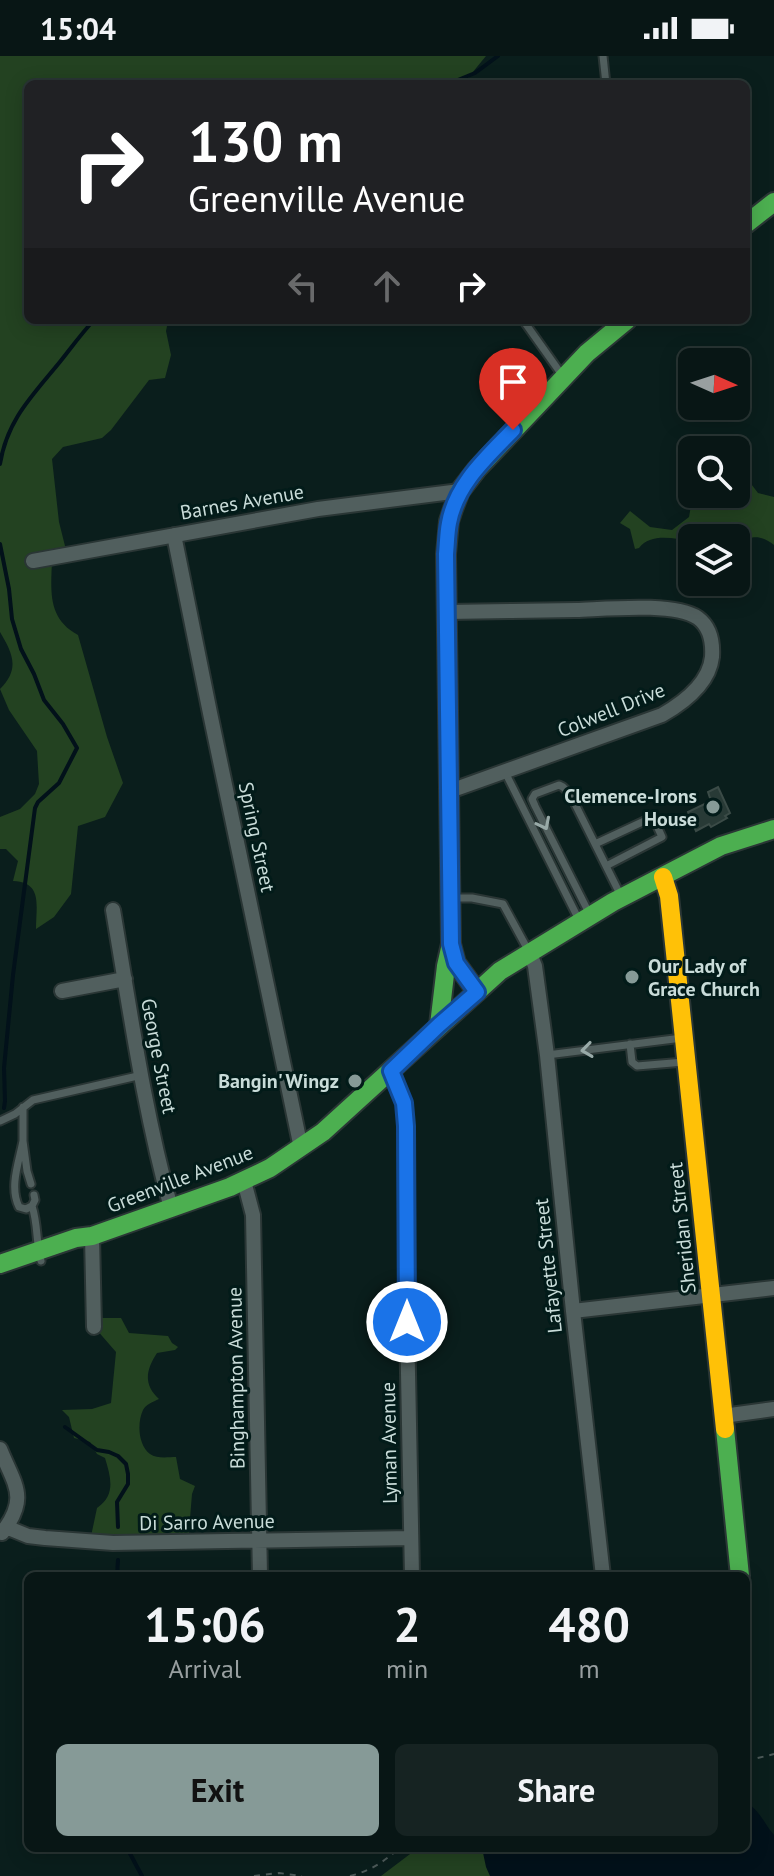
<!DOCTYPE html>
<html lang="en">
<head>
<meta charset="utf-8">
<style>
  :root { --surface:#081615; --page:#162322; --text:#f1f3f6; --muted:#989fa0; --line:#293534; --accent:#869a97 }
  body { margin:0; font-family:"PT Sans",sans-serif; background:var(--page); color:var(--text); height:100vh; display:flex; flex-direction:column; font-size:30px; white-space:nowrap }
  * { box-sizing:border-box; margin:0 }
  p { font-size:26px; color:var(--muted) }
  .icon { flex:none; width:44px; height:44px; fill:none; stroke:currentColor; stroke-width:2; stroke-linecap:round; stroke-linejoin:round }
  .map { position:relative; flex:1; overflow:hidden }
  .panel { position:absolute; left:24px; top:1516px; width:726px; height:280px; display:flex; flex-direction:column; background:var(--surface); border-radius:12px; box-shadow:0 4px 20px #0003,0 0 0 2px var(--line) }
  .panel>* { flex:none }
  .guide { position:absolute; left:24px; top:24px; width:726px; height:244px; border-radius:12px; box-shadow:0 4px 20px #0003,0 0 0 2px var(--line); background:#202124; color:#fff; overflow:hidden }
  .needle { width:52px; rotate:93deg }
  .buttons { position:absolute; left:678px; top:292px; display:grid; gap:16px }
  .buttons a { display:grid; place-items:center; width:72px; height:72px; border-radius:12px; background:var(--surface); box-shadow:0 4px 20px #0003,0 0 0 2px var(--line); font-size:40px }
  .pin { position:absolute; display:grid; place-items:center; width:68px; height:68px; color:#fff; margin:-82px -34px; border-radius:50% 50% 50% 0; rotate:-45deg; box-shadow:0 0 8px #0007 }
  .pin .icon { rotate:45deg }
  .me { position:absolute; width:88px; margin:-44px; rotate:0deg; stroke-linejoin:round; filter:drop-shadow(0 0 6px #0008) }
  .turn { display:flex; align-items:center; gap:28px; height:168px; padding:0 32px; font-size:36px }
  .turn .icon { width:104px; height:104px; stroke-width:2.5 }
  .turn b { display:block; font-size:56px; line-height:68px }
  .lanes { display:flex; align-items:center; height:76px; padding:0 32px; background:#0003; justify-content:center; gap:40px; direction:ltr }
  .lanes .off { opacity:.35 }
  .eta { display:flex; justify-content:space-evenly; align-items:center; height:136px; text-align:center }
  .eta b { font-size:48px; font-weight:600; line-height:56px }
  .primary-button { display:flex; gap:16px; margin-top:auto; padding:16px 32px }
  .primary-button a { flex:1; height:92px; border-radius:12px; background:var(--accent); color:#111; font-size:32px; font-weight:600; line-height:92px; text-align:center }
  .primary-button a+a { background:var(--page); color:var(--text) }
  .status { display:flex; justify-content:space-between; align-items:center; height:56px; padding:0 40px; background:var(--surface); direction:ltr }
  .status svg { height:22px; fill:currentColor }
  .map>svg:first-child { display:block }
  .green { fill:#234221 }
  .water { fill:#02111a }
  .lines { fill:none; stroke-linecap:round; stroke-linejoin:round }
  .stream { stroke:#02111a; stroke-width:4 }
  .building { fill:#283a36; stroke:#3b4b47; stroke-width:2 }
  .lane-casing { stroke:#2a3635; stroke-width:11 }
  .street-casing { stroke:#2a3635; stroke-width:18 }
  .fast-casing { stroke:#2a3635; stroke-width:22 }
  .slow-casing { stroke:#2a3635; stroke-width:22 }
  .path { stroke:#4d5a59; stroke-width:2; stroke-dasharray:6 6; stroke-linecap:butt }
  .lane { stroke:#515f5e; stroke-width:7 }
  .street { stroke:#515f5e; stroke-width:14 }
  .fast { stroke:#4caf50; stroke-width:18 }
  .slow { stroke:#ffc107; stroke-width:18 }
  .oneway { stroke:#99aaa8 }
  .route-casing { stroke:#114b97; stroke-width:20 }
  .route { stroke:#1a73e8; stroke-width:14 }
  .poi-dot { fill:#869a97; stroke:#021b19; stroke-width:3 }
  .labels { text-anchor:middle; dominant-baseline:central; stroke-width:6; stroke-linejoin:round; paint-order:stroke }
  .street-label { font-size:20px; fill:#c9dcd9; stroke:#021b19 }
  .poi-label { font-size:20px; font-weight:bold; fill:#c9dcd9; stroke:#021b19; text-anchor:end }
</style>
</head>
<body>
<div class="status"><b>15:04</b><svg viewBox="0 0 49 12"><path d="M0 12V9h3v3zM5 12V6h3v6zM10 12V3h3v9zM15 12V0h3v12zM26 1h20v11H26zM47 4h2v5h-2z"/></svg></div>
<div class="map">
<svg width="774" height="1820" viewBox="0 0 774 1820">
  <rect width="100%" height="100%" fill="#0a1e1c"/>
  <path class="green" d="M0 0H486L463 28H28V264H171L168 265 166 275 171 299 165 322 149 324 111 374 102 382 63 391 52 403 59 466 67 498 52 504C51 535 47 562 78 579L107 681 123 727 105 761 78 770 71 838 54 861 36 873C36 850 43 826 13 825L18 805 6 793H0V761L20 753 35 738 39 728 37 695 9 654 0 633C20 613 13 598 0 576Z
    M736 408 758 437 774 441V489C759 478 752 480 736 488V482H692V485C675 483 651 476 639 492L635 493 630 473 620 467 630 455 650 471 672 474 689 461 693 438H736Z
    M96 1262H121L129 1277 168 1280 172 1287 178 1291 175 1294 157 1297C146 1314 143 1328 159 1343 153 1346 146 1348 143 1354 137 1367 138 1389 150 1398 157 1403 168 1401 176 1401L180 1423 195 1430 192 1438 188 1487 90 1485 97 1452C116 1439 111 1422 105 1402L97 1398 90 1386 74 1382 69 1361 62 1354 92 1353 111 1347 116 1296 96 1273Z
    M418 1792H485L497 1820H381Z"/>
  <path class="water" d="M746 1746C762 1757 762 1765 774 1779V1820H490L486 1811 482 1792H746Z"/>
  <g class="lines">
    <path class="stream" d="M448 28 475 17 498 0
      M0 408C7 364 32 340 59 307 71 292 81 278 94 264
      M0 488 9 533 12 563 21 593 34 618 44 644 63 668 77 692 59 727 38 746 35 752 13 919 4 1012 5 1045 4 1052
      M65 1371 97 1394 109 1396 118 1400 126 1408 128 1418V1428L117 1446 118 1471
      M117 1520 118 1504
      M127 1792 142 1820"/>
  </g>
  <path class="building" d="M718 731 730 757 725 760 727 762 711 771 709 768 696 775 688 756 711 745 708 736Z"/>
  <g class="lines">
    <g class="lane-casing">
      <path id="lane" d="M603 0 606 28
        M523 264 562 319
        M505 716 579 864
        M595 788 653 761 662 781 606 810
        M453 842H472L503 848 528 894
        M589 857 535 750 532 743 535 738 559 729 563 731 570 738 621 840
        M630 988 632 1006 637 1010 684 1006
        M547 999 682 982
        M23 1051V1085
        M0 1065 15 1058 33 1044 142 1019
        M31 1128 27 1115 23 1085C19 1106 9 1131 19 1151L26 1153 32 1150 35 1144 34 1139
        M32 1150C38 1168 36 1187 41 1205"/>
    </g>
    <g class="street-casing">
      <path id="street" d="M174 479 210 657 301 1092
        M33 505 318 453 460 435
        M447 556C490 555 533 555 576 554 606 553 674 546 698 562 710 571 713 586 712 601 709 628 683 647 662 659L450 735
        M113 854C130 954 144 1055 171 1152
        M529 896 535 910 547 999 573 1255 603 1520
        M62 935 125 923
        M391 1015 404 1047 406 1070 407 1266 412 1520
        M244 1125 253 1159 260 1520
        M92 1180 94 1271
        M573 1255 774 1232
        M723 1360 774 1353
        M0 1393C15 1430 29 1441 2 1477
        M6 1471 28 1480 45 1482 113 1487 411 1482"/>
    </g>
    <g class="fast-casing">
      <path id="fast" d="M746 168 774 146
        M477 936 456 907 451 888 446 498 449 465 453 453 460 435 477 413 587 297 627 264
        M439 969 446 910 451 888
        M0 1208 76 1182 92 1180 171 1152 230 1131 270 1112 323 1076 500 915 613 846 721 790 774 773
        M725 1373 740 1520"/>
    </g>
    <g class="slow-casing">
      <path id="slow" d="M663 821 669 840 725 1373"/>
    </g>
    <path class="path" d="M746 1705 774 1698
      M254 1820 279 1817 302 1820
      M350 1820C370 1815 384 1806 399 1792"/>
    <use href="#lane" class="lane"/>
    <use href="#street" class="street"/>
    <use href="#fast" class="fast"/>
    <use href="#slow" class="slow"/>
  </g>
  <defs><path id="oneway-chevron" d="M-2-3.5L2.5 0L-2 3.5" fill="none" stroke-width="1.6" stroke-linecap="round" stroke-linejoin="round" transform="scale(2)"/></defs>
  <g class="oneway">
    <use href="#oneway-chevron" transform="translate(544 768) rotate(63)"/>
    <use href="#oneway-chevron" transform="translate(587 994) rotate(172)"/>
  </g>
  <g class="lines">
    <g class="route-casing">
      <path id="route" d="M407 1266 406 1070 404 1047 391 1015 439 969 477 936 456 907 451 888 446 498C447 488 447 477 449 467 456 428 487 401 513 374"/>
    </g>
    <use href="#route" class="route"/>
  </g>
  <g class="poi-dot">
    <circle cx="713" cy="751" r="8"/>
    <circle cx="632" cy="921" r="8"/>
    <circle cx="355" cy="1025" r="8"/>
  </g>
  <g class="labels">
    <g class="street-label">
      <text transform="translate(242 446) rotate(-10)">Barnes Avenue</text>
      <text transform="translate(611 654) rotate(-22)">Colwell Drive</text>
      <text transform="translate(257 781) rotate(78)">Spring Street</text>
      <text transform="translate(159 1000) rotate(79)">George Street</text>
      <text transform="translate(180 1123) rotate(-21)">Greenville Avenue</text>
      <text transform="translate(682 1172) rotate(-96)">Sheridan Street</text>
      <text transform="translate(548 1210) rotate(-96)">Lafayette Street</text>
      <text transform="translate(236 1322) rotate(-91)">Binghampton Avenue</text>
      <text transform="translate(389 1387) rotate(-91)">Lyman Avenue</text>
      <text transform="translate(207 1466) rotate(-1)">Di Sarro Avenue</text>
    </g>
    <g class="poi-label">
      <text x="697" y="740">Clemence-Irons<tspan x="697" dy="23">House</tspan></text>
      <text x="648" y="910" text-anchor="start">Our Lady of<tspan x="648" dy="23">Grace Church</tspan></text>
      <text x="339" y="1025">Bangin' Wingz</text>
    </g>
  </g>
</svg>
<div class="buttons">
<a><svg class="needle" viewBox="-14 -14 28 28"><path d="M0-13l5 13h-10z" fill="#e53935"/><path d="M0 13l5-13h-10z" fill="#989fa0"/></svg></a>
<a><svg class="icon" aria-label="search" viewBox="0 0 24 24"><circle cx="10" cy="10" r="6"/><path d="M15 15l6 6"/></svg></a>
<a><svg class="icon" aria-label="layers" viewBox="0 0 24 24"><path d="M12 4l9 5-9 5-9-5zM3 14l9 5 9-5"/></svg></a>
</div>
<div class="pin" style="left:513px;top:374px;background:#d93025"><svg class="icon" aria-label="arrive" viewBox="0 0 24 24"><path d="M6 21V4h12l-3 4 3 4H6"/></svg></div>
<svg class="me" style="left:407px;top:1266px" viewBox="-20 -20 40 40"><circle r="17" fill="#1a73e8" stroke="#fff" stroke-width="3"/><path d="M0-11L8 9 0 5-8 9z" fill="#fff"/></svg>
<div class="guide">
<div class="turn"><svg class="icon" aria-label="right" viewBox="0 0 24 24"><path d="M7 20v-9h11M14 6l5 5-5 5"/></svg><div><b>130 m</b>Greenville Avenue</div></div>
<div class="lanes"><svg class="icon off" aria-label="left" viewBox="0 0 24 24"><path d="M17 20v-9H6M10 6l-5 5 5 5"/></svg><svg class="icon off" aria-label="ahead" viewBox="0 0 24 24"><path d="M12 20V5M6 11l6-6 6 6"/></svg><svg class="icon" aria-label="right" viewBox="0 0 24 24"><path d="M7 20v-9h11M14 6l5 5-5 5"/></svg></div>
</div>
<section class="panel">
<div class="eta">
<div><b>15:06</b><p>Arrival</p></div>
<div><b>2</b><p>min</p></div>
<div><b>480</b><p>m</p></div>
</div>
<div class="primary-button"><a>Exit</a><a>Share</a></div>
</section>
</div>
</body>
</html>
